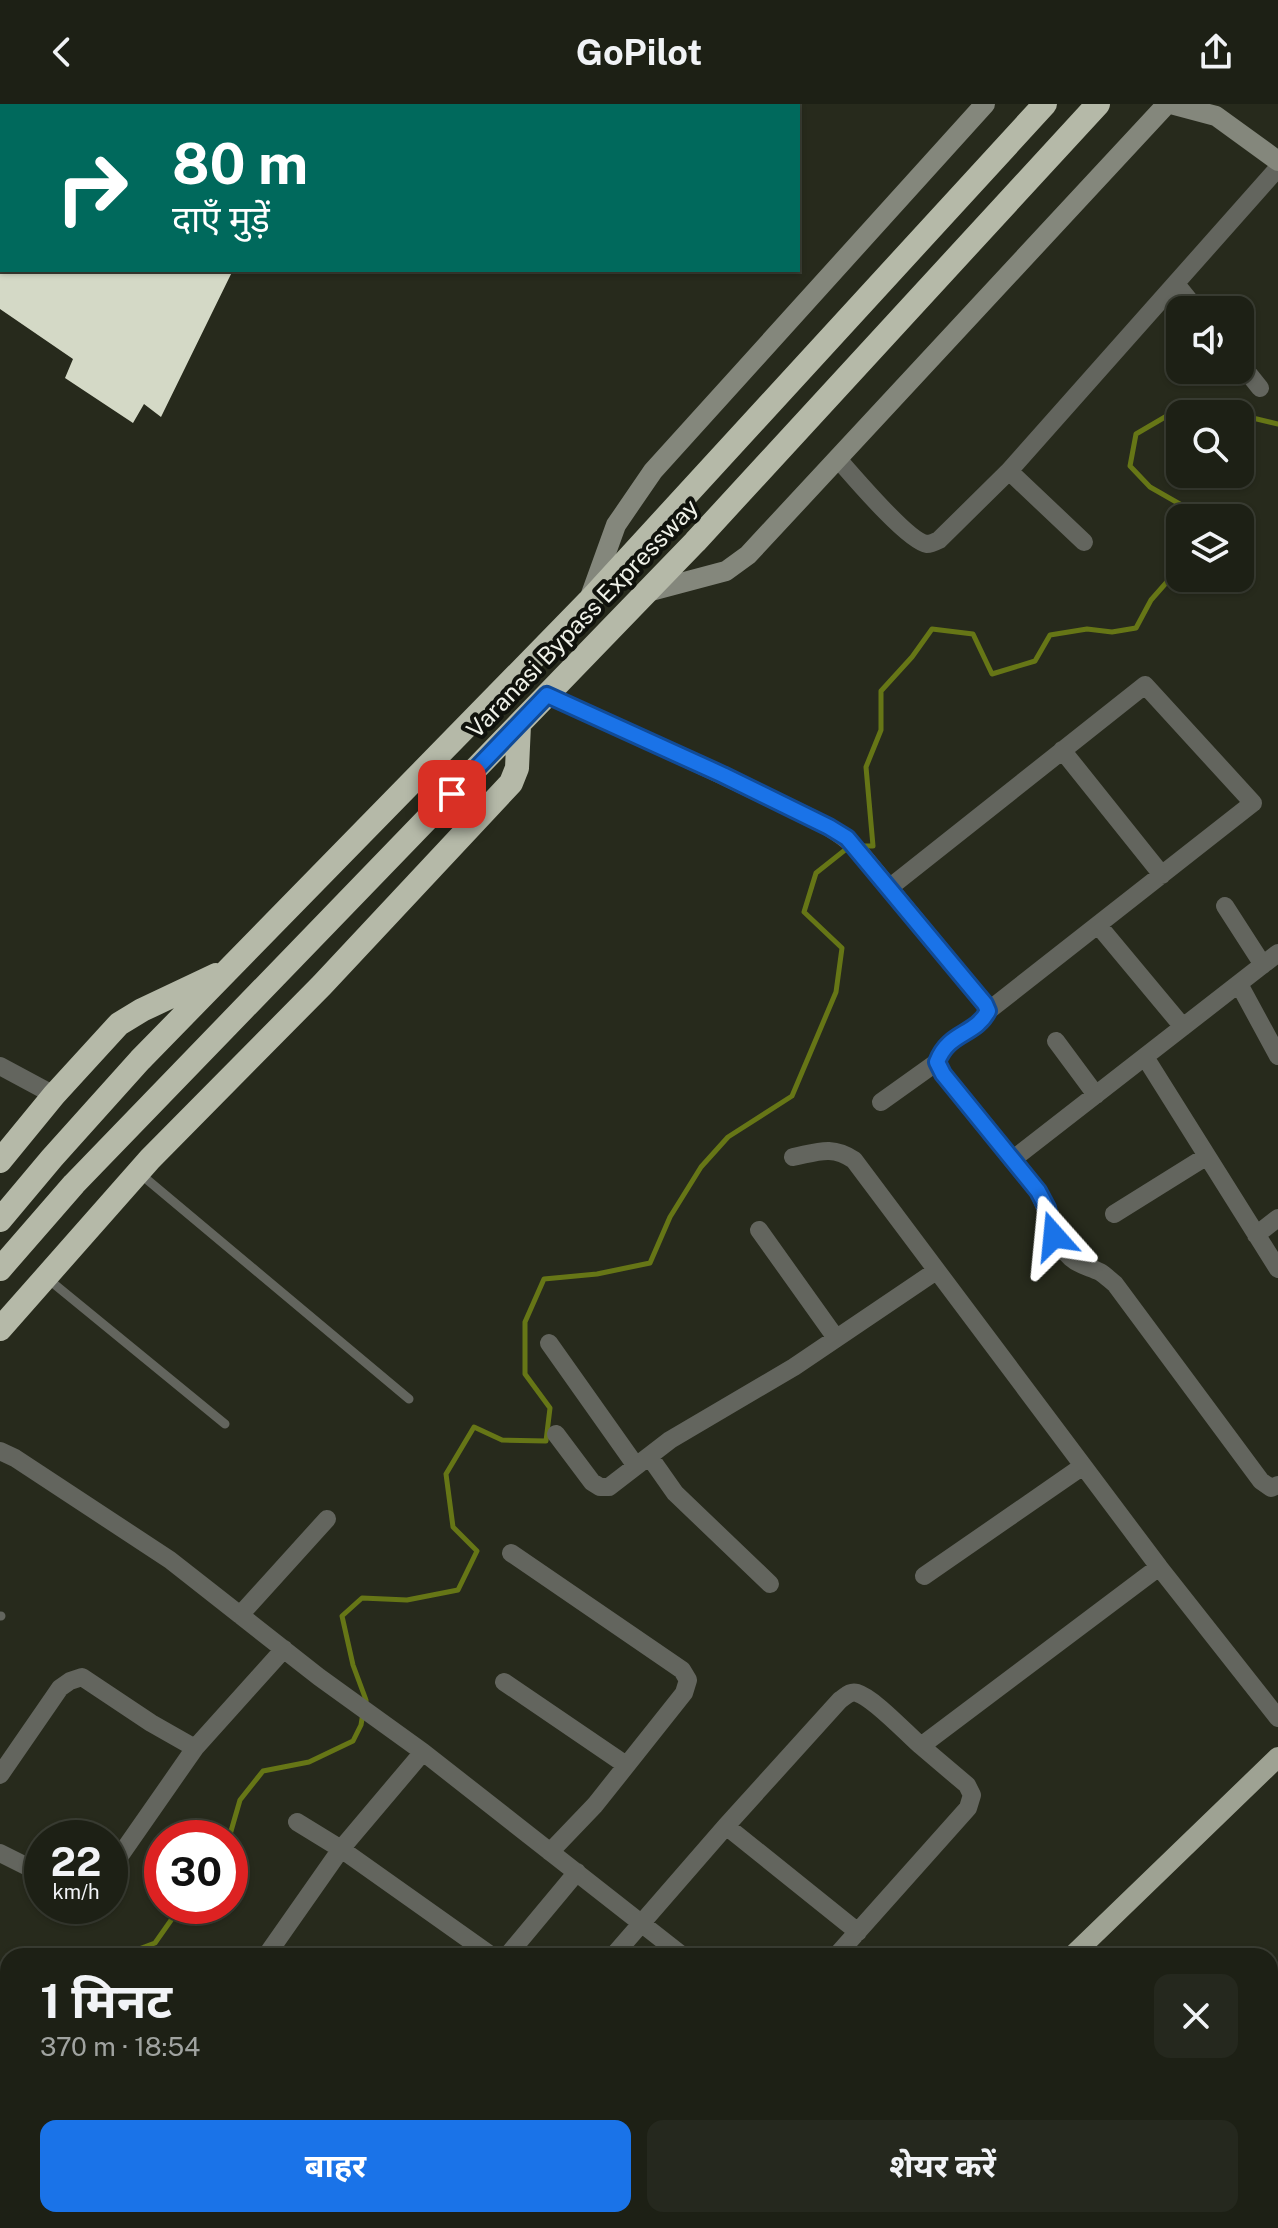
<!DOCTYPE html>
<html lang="hi">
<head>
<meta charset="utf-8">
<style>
  :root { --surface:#1d2015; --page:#25281e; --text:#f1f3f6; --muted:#a0a3a0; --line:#3b3e34; --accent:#1a73e8 }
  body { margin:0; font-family:"Public Sans","Noto Sans Devanagari",sans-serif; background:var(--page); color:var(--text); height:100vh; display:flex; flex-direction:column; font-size:30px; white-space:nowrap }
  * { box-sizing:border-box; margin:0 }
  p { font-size:26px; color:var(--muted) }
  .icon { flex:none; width:44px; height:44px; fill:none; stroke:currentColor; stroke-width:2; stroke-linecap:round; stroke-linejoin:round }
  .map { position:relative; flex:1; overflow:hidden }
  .details { position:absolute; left:0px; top:1844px; width:1278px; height:280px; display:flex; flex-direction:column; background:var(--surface); border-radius:24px 24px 0 0; box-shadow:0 2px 6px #0004,0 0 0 2px var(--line) }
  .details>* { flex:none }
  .banner { position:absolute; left:0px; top:0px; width:800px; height:168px; box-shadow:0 2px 6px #0004,0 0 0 2px var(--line); background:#00695c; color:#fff; overflow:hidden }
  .fabs { position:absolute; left:1166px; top:192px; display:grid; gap:16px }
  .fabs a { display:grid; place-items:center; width:88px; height:88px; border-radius:16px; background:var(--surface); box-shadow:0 2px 6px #0004,0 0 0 2px var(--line); font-size:40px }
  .speed { position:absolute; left:24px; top:1716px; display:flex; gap:16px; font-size:40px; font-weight:700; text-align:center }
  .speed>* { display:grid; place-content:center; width:104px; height:104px; border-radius:50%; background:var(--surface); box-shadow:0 2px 6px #0004,0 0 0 2px var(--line); line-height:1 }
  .speed small { font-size:20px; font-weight:400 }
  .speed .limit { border:12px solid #d22; background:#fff; color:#111 }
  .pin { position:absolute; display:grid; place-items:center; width:68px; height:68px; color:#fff; margin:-34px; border-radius:16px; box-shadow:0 4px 12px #0006 }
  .me { position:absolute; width:88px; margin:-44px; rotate:342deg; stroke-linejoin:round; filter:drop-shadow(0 0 6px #0008) }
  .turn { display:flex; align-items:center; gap:28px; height:168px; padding:0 40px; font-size:36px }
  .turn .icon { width:104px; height:104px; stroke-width:2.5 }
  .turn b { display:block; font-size:56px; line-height:68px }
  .round { display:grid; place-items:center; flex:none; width:84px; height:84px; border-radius:16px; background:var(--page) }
  .overview { display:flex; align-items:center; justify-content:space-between; height:136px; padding:0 40px }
  h1 { font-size:48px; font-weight:700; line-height:60px }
  .primary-button { display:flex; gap:16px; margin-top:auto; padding:16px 40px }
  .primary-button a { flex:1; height:92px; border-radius:16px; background:var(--accent); color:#fff; font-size:32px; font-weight:700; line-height:92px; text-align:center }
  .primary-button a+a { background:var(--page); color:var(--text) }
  header { display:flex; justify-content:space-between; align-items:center; height:104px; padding:0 40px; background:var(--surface); font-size:36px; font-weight:700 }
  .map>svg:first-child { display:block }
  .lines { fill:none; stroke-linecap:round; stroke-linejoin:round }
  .stream { stroke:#667616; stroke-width:5 }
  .building { fill:#d4d9c6 }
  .lane { stroke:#63655e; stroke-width:9 }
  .street { stroke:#63655e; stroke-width:18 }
  .secondary { stroke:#84877c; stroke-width:20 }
  .primary { stroke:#9ea293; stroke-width:20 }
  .highway { stroke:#b5b9a8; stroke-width:24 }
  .route-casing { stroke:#114b97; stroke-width:20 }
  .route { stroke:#1a73e8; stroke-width:14 }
  .labels { text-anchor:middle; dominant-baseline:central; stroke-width:8; stroke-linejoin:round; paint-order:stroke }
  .street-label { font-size:24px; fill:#eff1e8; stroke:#10120c }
</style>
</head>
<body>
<header><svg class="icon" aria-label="back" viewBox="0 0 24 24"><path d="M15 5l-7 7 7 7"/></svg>GoPilot<svg class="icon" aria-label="share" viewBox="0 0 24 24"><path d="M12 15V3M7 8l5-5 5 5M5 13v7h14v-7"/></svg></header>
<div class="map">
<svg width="1278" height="2124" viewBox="0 0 1278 2124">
  <rect width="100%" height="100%" fill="#272a1c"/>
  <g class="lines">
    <path class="stream" d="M1240 311 1278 320
      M1186 414 1185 403 1150 383 1130 362 1136 330 1177 306 1203 305 1235 310
      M864 742H873L866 663 881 626V587L912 553 932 525 973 530 992 570 1035 557 1050 531 1087 525 1112 528 1136 524 1151 496 1173 471 1180 456
      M366 1599V1596L353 1561 342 1512 362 1494 407 1496 458 1486 477 1447 453 1423 446 1370 474 1323 502 1336 546 1337 550 1304 525 1270V1218L544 1175 597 1170 650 1159 670 1113 701 1063 728 1033 792 992 836 888 842 844 804 808 816 769 850 742
      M229 1734 240 1696 263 1667 309 1658 353 1637 361 1621 363 1609
      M120 1852 155 1839 181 1802
      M0 1939 8 1942"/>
  </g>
  <path class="building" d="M0 166H233L161 313 144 300 133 319 65 274 73 255 0 205Z"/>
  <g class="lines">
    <path class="lane" d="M138 1068 409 1295
      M48 1175 225 1320
      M0 1512H1
      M761 2116 774 2124"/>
    <path class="street" d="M1176 180 1197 206
      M1240 259 1260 284
      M838 355C852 371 909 438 927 440 930 440 937 437 939 436L1009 367
      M1084 438 1009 367 1278 64
      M547 591C620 624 693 657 765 692 798 708 834 721 860 748L985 900 988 907C975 932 949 927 937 958L943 970 1038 1087C1049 1109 1052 1137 1071 1154 1080 1162 1090 1163 1100 1168 1105 1171 1110 1176 1115 1180L1261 1377 1271 1384 1278 1381
      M1062 646 1162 771
      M889 784 1145 581 1253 699 988 907
      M1225 802 1263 861
      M1098 821 1183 923
      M1239 880 1278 952
      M1056 937 1096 991
      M1145 953 1278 1165
      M0 962 54 991
      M881 998 937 958
      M793 1053C818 1048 832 1041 854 1056L1159 1463 1278 1614
      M1012 1056 1278 849
      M1114 1110 1207 1052
      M759 1126 836 1234
      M1256 1131 1278 1114
      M549 1239 636 1362
      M556 1330 592 1378 600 1383H609L670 1336 794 1263 936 1167
      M0 1347 15 1354 170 1456 319 1573 423 1648 683 1852
      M649 1352 675 1389 770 1480
      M511 1449 682 1566 688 1576 684 1589 595 1701 550 1748
      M924 1472 1083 1362
      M240 1511 327 1415
      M504 1578 626 1661
      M0 1671 60 1584 70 1577 82 1573 151 1619 195 1644
      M297 1718 341 1745 492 1852
      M726 1722 858 1828
      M0 1749 42 1770
      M110 1766 195 1644 284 1545
      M266 1852 341 1745 423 1648
      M507 1852 577 1768
      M613 1852 726 1722 840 1596C846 1592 850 1587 857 1589 874 1594 907 1630 921 1642
      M836 1852 968 1704 972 1691 967 1681 921 1642 1159 1463
      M0 2061 8 2068
      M1270 2107 1278 2113
      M63 2116 72 2124
      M19 2124 25 2116
      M180 2124 188 2116
      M338 2124 347 2116"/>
    <path class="secondary" d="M1171 0 1216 12 1278 57
      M647 488 726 467 748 451 1167 0
      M590 493 616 421 653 367 985 0"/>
    <path class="primary" d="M1072 1852 1278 1653
      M824 2124 831 2116"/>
    <path class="highway" d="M0 1057 54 991 119 920 142 906 216 871
      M0 1116 52 1054 140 956 589 497 1045 0
      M0 1165 74 1080 695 438 1098 0
      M0 1225 150 1055 322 881 511 679 517 664 519 621"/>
  </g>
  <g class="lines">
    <g class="route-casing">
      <path id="route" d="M452 690 547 591 723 671 829 723 847 734 985 900 988 907C975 932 949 927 937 958L943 970 1038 1087 1047 1104 1054 1132"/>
    </g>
    <use href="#route" class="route"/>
  </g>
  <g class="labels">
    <g class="street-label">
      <text transform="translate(582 514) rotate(-46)">Varanasi Bypass Expressway</text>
    </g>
  </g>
</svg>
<div class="fabs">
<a><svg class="icon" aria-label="sound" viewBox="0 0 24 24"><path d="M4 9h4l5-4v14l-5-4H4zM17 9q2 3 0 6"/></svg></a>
<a><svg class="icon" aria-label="search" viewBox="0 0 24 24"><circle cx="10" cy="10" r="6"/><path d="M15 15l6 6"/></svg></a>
<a><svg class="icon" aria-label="layers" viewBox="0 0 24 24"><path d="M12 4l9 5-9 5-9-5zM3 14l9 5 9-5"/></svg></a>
</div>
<div class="speed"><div>22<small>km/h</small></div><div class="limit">30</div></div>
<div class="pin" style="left:452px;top:690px;background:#d93025"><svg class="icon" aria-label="arrive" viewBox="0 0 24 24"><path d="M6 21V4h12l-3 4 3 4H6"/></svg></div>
<svg class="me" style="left:1054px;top:1132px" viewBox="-20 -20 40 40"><path d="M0-17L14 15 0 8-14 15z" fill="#1a73e8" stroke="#fff" stroke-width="4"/></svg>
<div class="banner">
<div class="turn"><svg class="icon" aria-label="right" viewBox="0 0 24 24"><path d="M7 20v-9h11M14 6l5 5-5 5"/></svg><div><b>80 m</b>दाएँ मुड़ें</div></div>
</div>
<section class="details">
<div class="overview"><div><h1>1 मिनट</h1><p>370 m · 18:54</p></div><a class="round"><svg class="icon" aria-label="close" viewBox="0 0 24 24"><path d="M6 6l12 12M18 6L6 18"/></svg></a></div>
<div class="primary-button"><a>बाहर</a><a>शेयर करें</a></div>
</section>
</div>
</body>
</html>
